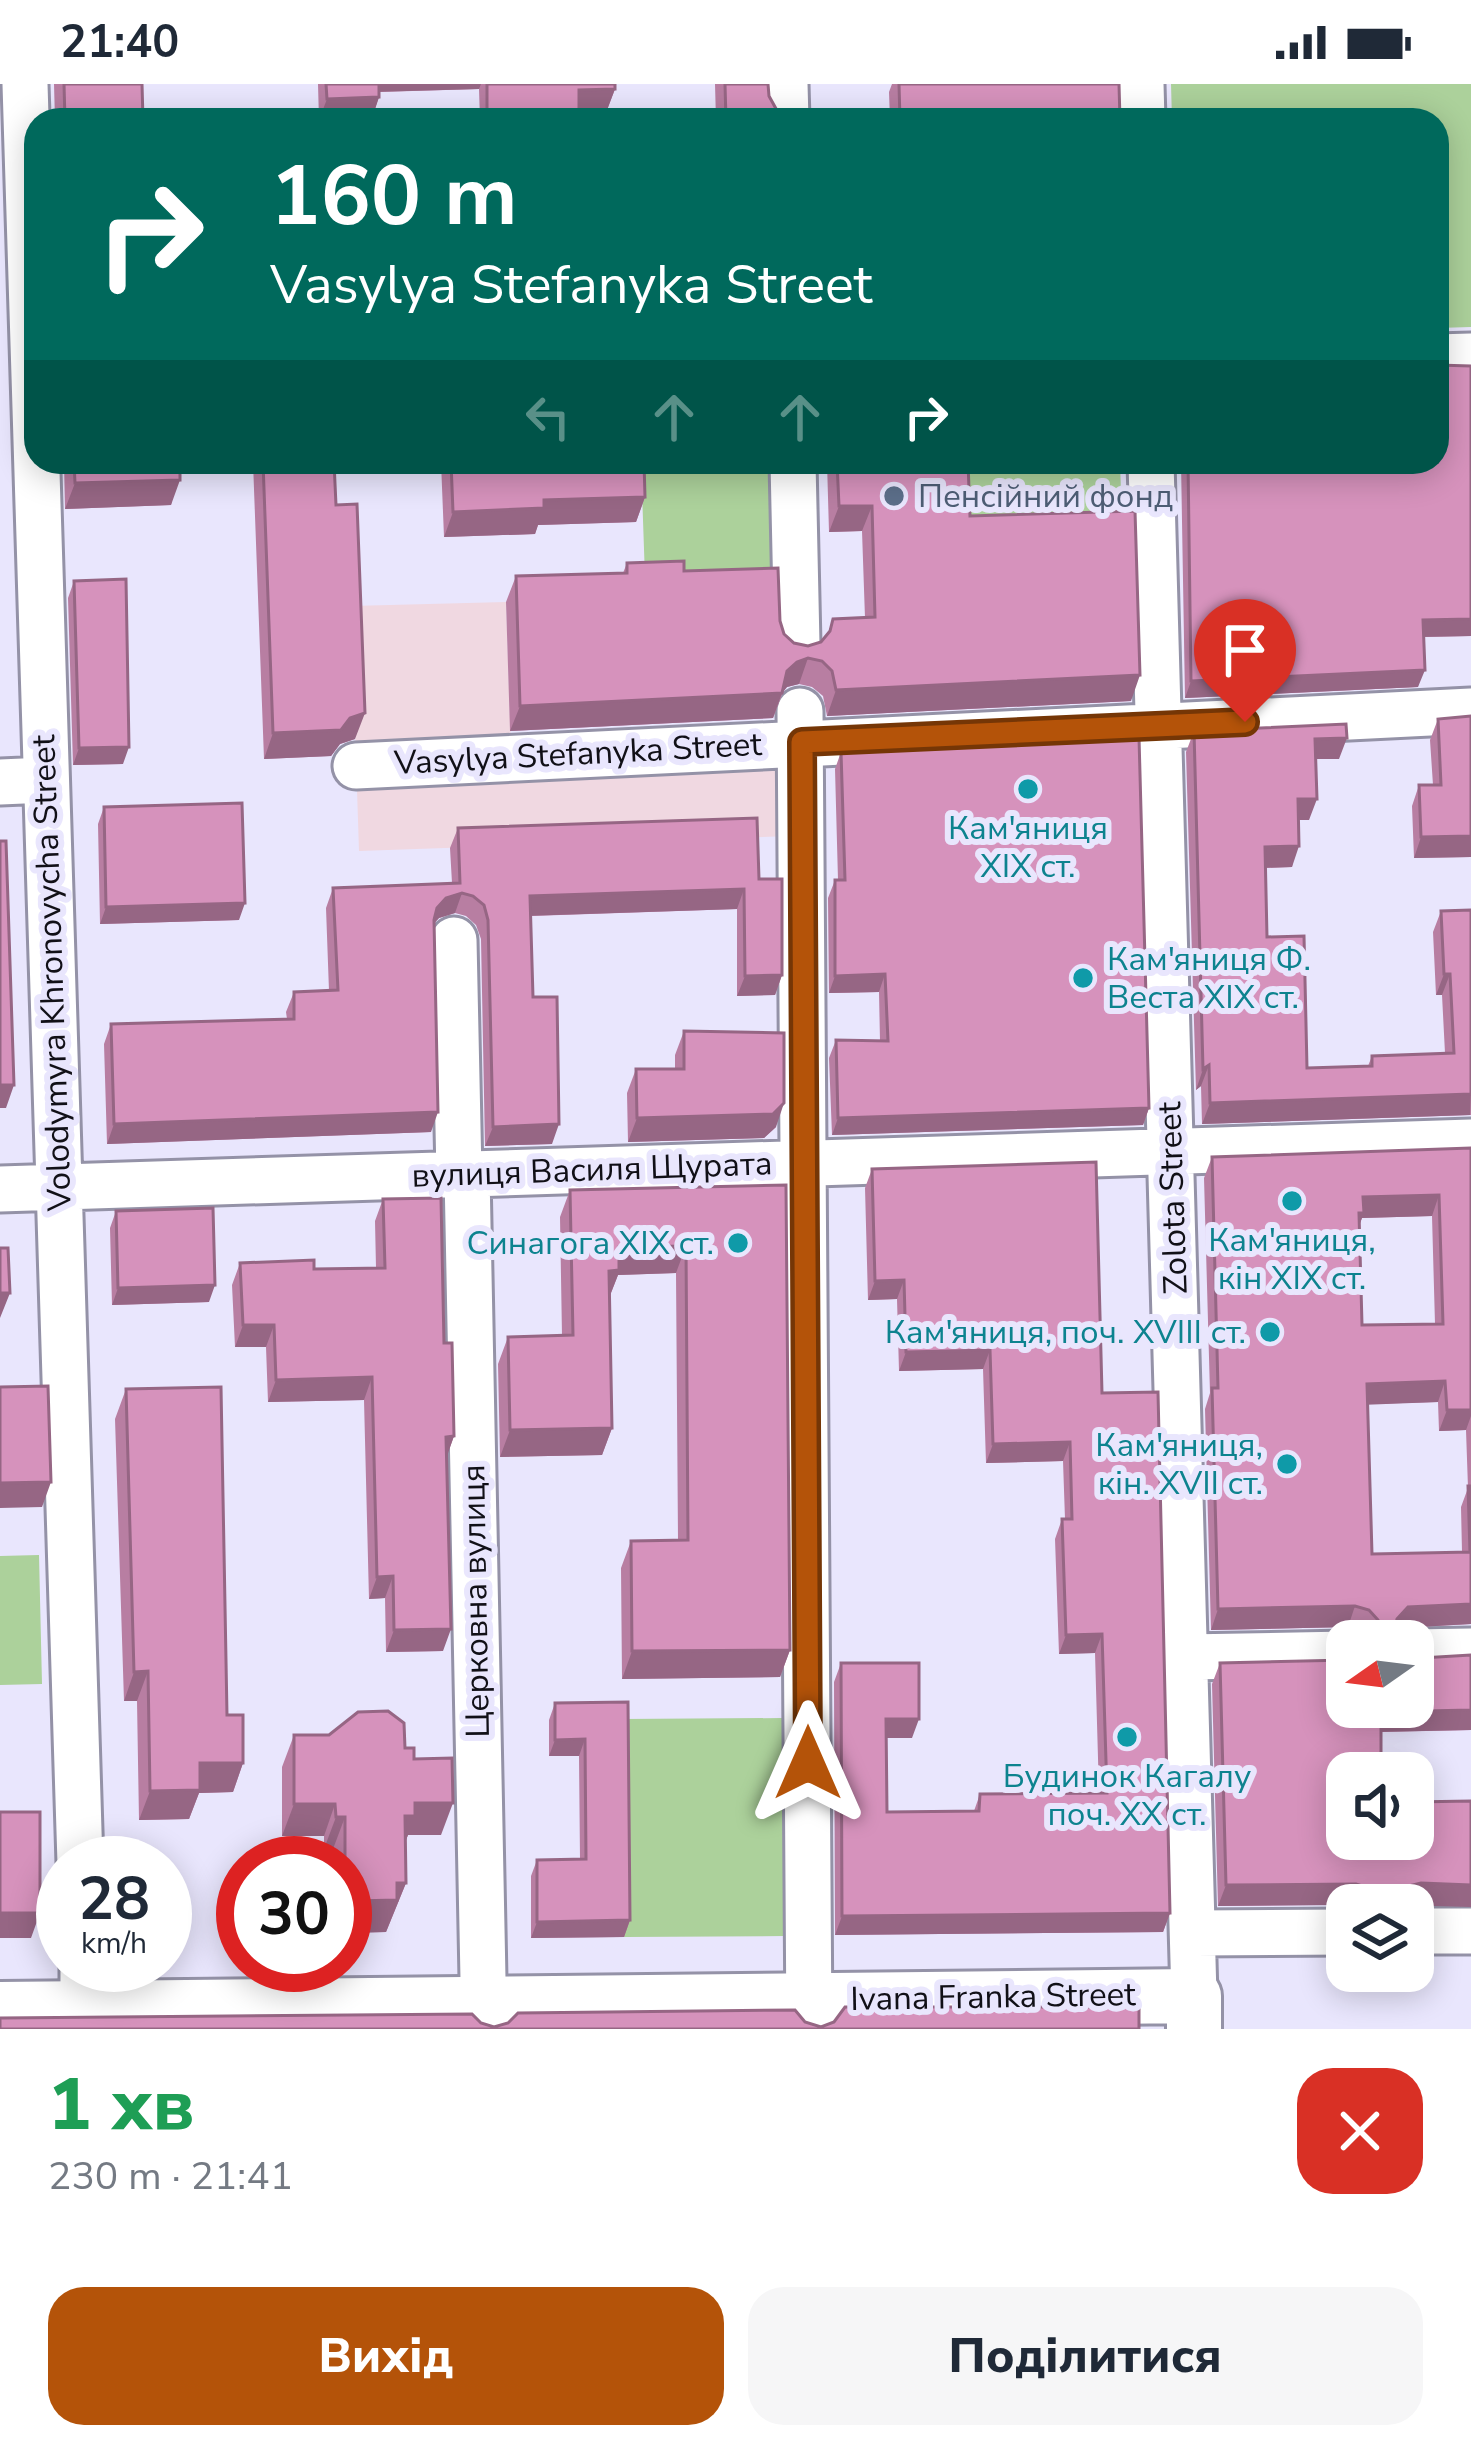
<!DOCTYPE html>
<html lang="uk">
<head>
<meta charset="utf-8">
<style>
  :root { --surface:#fff; --page:#f6f6f7; --text:#1f2937; --muted:#747a83; --accent:#b45309 }
  body { margin:0; font-family:"Nunito Sans",sans-serif; background:var(--page); color:var(--text); height:100vh; display:flex; flex-direction:column; font-size:45px; white-space:nowrap }
  * { box-sizing:border-box; margin:0 }
  p { font-size:39px; color:var(--muted) }
  .icon { flex:none; width:66px; height:66px; fill:none; stroke:currentColor; stroke-width:2; stroke-linecap:round; stroke-linejoin:round }
  .map { position:relative; height:1945px; overflow:hidden }
  .details { display:flex; flex-direction:column; background:var(--surface); flex:1 }
  .details>* { flex:none }
  .banner { position:absolute; left:24px; top:24px; width:1425px; height:366px; border-radius:36px; box-shadow:0 6px 30px #0003; background:#00695c; color:#fff; overflow:hidden }
  .needle { width:78px; rotate:256deg }
  .fabs { position:absolute; left:1326px; top:1536px; display:grid; gap:24px }
  .fabs a { display:grid; place-items:center; width:108px; height:108px; border-radius:24px; background:var(--surface); box-shadow:0 6px 30px #0003; font-size:60px }
  .speed { position:absolute; left:36px; top:1752px; display:flex; gap:24px; font-size:60px; font-weight:700; text-align:center }
  .speed>* { display:grid; place-content:center; width:156px; height:156px; border-radius:50%; background:var(--surface); box-shadow:0 6px 30px #0003; line-height:1 }
  .speed small { font-size:30px; font-weight:400 }
  .speed .limit { border:18px solid #d22; background:#fff; color:#111 }
  .pin { position:absolute; display:grid; place-items:center; width:102px; height:102px; color:#fff; margin:-123px -51px; border-radius:50% 50% 50% 0; rotate:-45deg; box-shadow:0 0 12px #0007 }
  .pin .icon { rotate:45deg }
  .me { position:absolute; width:132px; margin:-66px; rotate:0deg; stroke-linejoin:round; filter:drop-shadow(0 0 9px #0008) }
  .turn { display:flex; align-items:center; gap:42px; height:252px; padding:0 48px; font-size:54px }
  .turn .icon { width:156px; height:156px; stroke-width:2.5 }
  .turn b { display:block; font-size:84px; line-height:102px }
  .lanes { display:flex; align-items:center; height:114px; padding:0 48px; background:#0003; justify-content:center; gap:60px; direction:ltr }
  .lanes .off { opacity:.35 }
  .round { display:grid; place-items:center; flex:none; width:126px; height:126px; border-radius:36px; background:var(--page) }
  .head { display:flex; align-items:center; justify-content:space-between; height:204px; padding:0 48px }
  h1 { font-size:72px; font-weight:800; line-height:90px; color:#1e9e55 }
  .primary-button { display:flex; gap:24px; margin-top:auto; padding:24px 48px }
  .primary-button a { flex:1; height:138px; border-radius:36px; background:var(--accent); color:#fff; font-size:48px; font-weight:800; line-height:138px; text-align:center }
  .primary-button a+a { background:var(--page); color:var(--text) }
  .status { display:flex; justify-content:space-between; align-items:center; height:84px; padding:0 60px; background:var(--surface); direction:ltr }
  .status svg { height:33px; fill:currentColor }
  .map>svg:first-child { display:block }
  .industrial { fill:#f0d8e1 }
  .green { fill:#acd19b }
  .lines { fill:none; stroke-linecap:round; stroke-linejoin:round }
  .minor-casing { stroke:#9492a7; stroke-width:51 }
  .major-casing { stroke:#9492a7; stroke-width:60 }
  .minor { stroke:#fff; stroke-width:45 }
  .major { stroke:#fff; stroke-width:54 }
  .wall { fill:#b87ea2; fill-rule:evenodd }
  .shaded-wall { fill:#966684 }
  .building { fill:#d692bc; stroke:#966684; stroke-width:3; fill-rule:evenodd }
  .route-casing { stroke:#753606; stroke-width:30 }
  .route { stroke:#b45309; stroke-width:21 }
  .service-dot { fill:#5c6f8a; stroke:#e9e6fd; stroke-width:4.5 }
  .culture-dot { fill:#0f9aa8; stroke:#e9e6fd; stroke-width:4.5 }
  .labels { text-anchor:middle; dominant-baseline:central; stroke-width:12; stroke-linejoin:round; paint-order:stroke }
  .service-label { font-size:33px; fill:#4e5e75; stroke:#e9e6fd; text-anchor:start }
  .street-label { font-size:33px; fill:#111017; stroke:#e9e6fd }
  .culture-label { font-size:33px; fill:#0d838f; stroke:#e9e6fd }
</style>
</head>
<body>
<div class="status"><b>21:40</b><svg viewBox="0 0 49 12"><path d="M0 12V9h3v3zM5 12V6h3v6zM10 12V3h3v9zM15 12V0h3v12zM26 1h20v11H26zM47 4h2v5h-2z"/></svg></div>
<div class="map">
<svg width="1471" height="1945" viewBox="0 0 1471 1945">
  <rect width="100%" height="100%" fill="#e9e6fd"/>
  <path class="industrial" d="M506 518 511 662 790 655 791 752 359 767 351 522Z"/>
  <path class="green" d="M1171 0H1471V243L1437 244V36H1172Z
    M641 378H781L783 491 645 494Z
    M966 378H1120L1122 437 960 457Z
    M39 1471 42 1600 0 1601V1472Z
    M783 1634 785 1852 624 1853 622 1635Z"/>
  <g class="lines">
    <g class="minor-casing">
      <path id="minor" d="M25 0 80 1779
        M785 0 786 36
        M1141 0 1142 36
        M1437 273 1471 272
        M793 378 797 561
        M1151 378 1194 1912
        M800 627 809 1945
        M356 682 1471 627
        M0 698 46 696
        M454 856 459 1090
        M467 1090 484 1945
        M0 1105 1471 1058
        M1413 1568 1471 1567
        M1186 1573 1347 1570
        M1413 1847H1471
        M1195 1849 1347 1848
        M83 1881V1924"/>
    </g>
    <g class="major-casing">
      <path id="major" d="M0 1925 1194 1912V1945"/>
    </g>
    <use href="#minor" class="minor"/>
    <use href="#major" class="major"/>
  </g>
  <path class="wall" d="M54 0H142L143 36H55Z
    M318 0H615V5L607 26 579 27V36H480L479 5 379 8V13L372 34 319 36Z
    M715 0H768L769 12 780 36H716Z
    M892 0H1119L1120 36H890L889 8Z
    M1471 282V552L1423 553 1418 603 1185 614 1181 378H1437L1443 283Z
    M64 378H180L171 421 65 425Z
    M253 378H347L335 380 336 421 355 655 340 660 331 672 264 675Z
    M441 378H644L645 413 636 438 538 441 535 450 444 453Z
    M827 378H968L970 432 1131 617 827 632 823 612 812 603 799 600 787 603 783 608 773 634 510 647 506 518 516 492 623 489 627 479 684 487 780 537 784 550 794 559 808 562 821 558 828 550 833 535 865 534 862 447 829 448Z
    M74 497 123 680 73 681 68 514Z
    M1471 632V773L1414 774 1412 722 1419 701H1433L1430 656 1438 635Z
    M1194 647 1339 675H1315L1309 736H1299L1292 783 1265 784 1267 853 1307 984 1368 982 1372 972 1445 969 1442 911H1436L1433 848 1441 827 1471 826V1031L1202 1040 1201 1002 1196 1006 1186 668Z
    M841 668 1149 1024 1143 1041 832 1051 829 974 836 956 880 957 879 908 829 909 828 814 835 796H838L835 685Z
    M104 723 239 836 100 840 98 740Z
    M458 744 759 795 782 891 775 911 737 912V825L531 832 533 913 552 1060 485 1062 481 855 476 841 466 832 455 829 439 834 434 839 431 1048 107 1060 104 960 111 940 287 935 286 928 294 908 329 907 326 824 333 804 452 799 450 764Z
    M684 947 776 1043 764 1054 628 1058 627 1009 636 985H675V971Z
    M1471 1064V1540L1400 1544 1394 1550 1396 1557H1370L1361 1547 1348 1543 1211 1546 1205 1325 1210 1309 1204 1094 1212 1073ZM1432 1132 1435 1240 1362 1241 1359 1142 1362 1134ZM1438 1318 1439 1347 1466 1346 1468 1404 1461 1423 1462 1468 1372 1470 1368 1320Z
    M872 1085 1102 1309 1170 1829 1163 1848 835 1851 834 1598 841 1579 912 1654H886L887 1728 974 1727 980 1710 1099 1709 1095 1569 1059 1570 1055 1455 1062 1435H1065L1063 1377 986 1379 983 1285 899 1287 897 1215 868 1216 865 1104Z
    M786 1101 790 1566 780 1593 622 1595 621 1484 631 1457 678 1456 676 1189 618 1191 609 1214 612 1344 602 1371 500 1373 498 1280 508 1253 562 1252 560 1133 570 1106Z
    M383 1115 444 1259 454 1352 447 1371 443 1567 386 1568 385 1514 369 1515 364 1316 268 1318 266 1263H235L232 1201 240 1179 314 1185 376 1184 375 1137Z
    M116 1127 209 1218 112 1221 110 1144Z
    M126 1305 243 1679 233 1708 199 1709 189 1735 139 1736 137 1617H124L115 1335Z
    M1471 1571V1646L1381 1648 1347 1755 1413 1718V1820L1218 1822 1212 1600 1220 1579 1421 1574Z
    M628 1618 630 1836 624 1853 531 1854V1792L537 1776 580 1775 579 1672H549V1636L555 1619Z
    M294 1651 405 1664 414 1675 441 1751H408L405 1758 406 1799 386 1848 345 1849V1779H333V1765H324V1752H282V1683Z"/>
  <path class="shaded-wall" d="M374 0H481L479 5 371 8Z
    M615 5 607 26 571 27 579 6Z
    M379 13 372 34 319 36 327 15Z
    M180 396 171 421 65 425 75 399Z
    M645 413 636 438 538 441 535 450 444 453 453 428 544 416Z
    M839 422H872L862 447 829 448Z
    M1471 535V552L1417 553 1423 536Z
    M808 574 799 600 787 603 782 609 773 634 510 647 520 622 787 587 797 578Z
    M1425 586 1418 603 1185 614 1191 597Z
    M1140 591 1131 617 827 632 836 606Z
    M365 629 355 655 340 660 331 672 264 675 273 649 350 634Z
    M1347 654 1339 675H1307L1315 655Z
    M129 663 123 680 73 681 79 664Z
    M1298 715H1317L1309 736H1290Z
    M1471 752V773L1414 774 1421 753Z
    M1299 762 1292 783 1257 784 1265 763Z
    M744 805 737 825 523 832 530 812Z
    M462 809 455 829 439 834 430 844 437 824 446 814Z
    M245 819 239 836 100 840 106 823Z
    M885 890 879 908 829 909 835 892Z
    M1444 890H1450L1442 911H1436Z
    M782 891 775 911 737 912 745 892Z
    M1209 981 1201 1002 1196 1006 1203 985Z
    M0 1001H14L6 1024H0Z
    M1471 1010 1470 1031 1202 1040 1210 1019Z
    M784 1019 776 1043 764 1054 628 1058 637 1034Z
    M1149 1024 1143 1041 832 1051 838 1034Z
    M438 1028 431 1048 107 1060 114 1040Z
    M559 1040 552 1060 485 1062 493 1043Z
    M1439 1111 1432 1132 1362 1134 1356 1149 1357 1134 1363 1113Z
    M686 1162 676 1189 618 1191 609 1214H599L619 1163Z
    M904 1196 897 1215 868 1216 875 1197Z
    M215 1201 209 1218 112 1221 118 1204Z
    M0 1209H10L0 1234Z
    M243 1241H274L266 1263H235Z
    M990 1266 983 1285 899 1287 906 1268Z
    M372 1293 364 1316 268 1318 276 1296Z
    M1445 1297 1438 1318 1360 1321 1367 1300Z
    M1447 1326H1471V1332L1466 1346 1439 1347Z
    M612 1344 602 1371 500 1373 510 1346Z
    M454 1352 446 1375V1353Z
    M1070 1358 1063 1377 986 1379 993 1360Z
    M51 1398 42 1423 0 1424V1399Z
    M393 1492 385 1514 369 1515 377 1493Z
    M1471 1520V1540L1400 1544 1389 1556 1397 1535 1408 1523Z
    M1355 1522 1348 1543 1211 1546 1218 1525Z
    M451 1545 443 1567 386 1568 394 1546Z
    M1102 1550 1095 1569 1059 1570 1066 1551Z
    M790 1566 780 1593 622 1595 632 1567Z
    M148 1587 137 1617H124L134 1588Z
    M1471 1626V1646L1373 1648 1381 1628Z
    M886 1635H919L912 1654H879Z
    M585 1655 579 1672H549L555 1656Z
    M200 1679H243L233 1708 199 1709 189 1735 139 1736 150 1707Z
    M415 1719H453L441 1751H408L403 1764 405 1732Z
    M294 1720H335L324 1752H282Z
    M336 1733H345L333 1765H324Z
    M345 1799 354 1800 345 1824Z
    M397 1799H406L386 1848 345 1849V1840L354 1817Z
    M1421 1799 1471 1801V1823L1395 1821 1398 1812 1408 1802Z
    M1356 1800 1348 1821 1218 1822 1226 1801Z
    M0 1829H40L31 1854H0Z
    M1170 1829 1163 1848 835 1851 842 1832Z
    M630 1836 624 1853 531 1854 537 1838Z
    M165 1848H173L169 1857 165 1856Z"/>
  <path class="building" d="M64 0H142L143 36H65Z
    M326 0H379V13L327 15Z
    M487 0H615V5L579 6V36H487Z
    M725 0H768L769 12 780 32V36H726Z
    M899 0H1119L1120 36H900Z
    M1437 281 1471 282V535L1423 536 1425 586 1191 597 1188 378H1437Z
    M74 378H180V396L75 399Z
    M263 378H334L336 421 357 420 365 629 350 634 341 646 273 649Z
    M451 378H644L645 413 544 416V424L453 428Z
    M837 378H968L970 432 1135 427 1140 591 836 606 832 587 822 577 808 574 797 578 787 587 782 609 520 622 516 492 627 489V479L684 477V487L778 484 780 537 784 550 794 559 808 562 821 558 830 547 833 535 875 533 872 422H839Z
    M126 495 129 663 79 664 74 497Z
    M1471 632V752L1421 753 1419 701H1441L1438 635Z
    M1346 640 1347 654 1315 655 1317 715H1298L1299 762 1265 763 1267 853 1304 852 1307 984 1372 982V972L1454 969 1450 890H1444L1441 827 1471 826V1010L1210 1019 1209 981 1203 985 1194 647Z
    M1139 653 1149 1024 838 1034 836 956 888 957 885 890 835 892V796H845L841 668Z
    M242 719 245 819 106 823 104 723Z
    M757 734 759 795H782V891L745 892 744 805 530 812 533 913H557L559 1040 493 1043 488 836 484 821 473 812 462 809 446 814 437 824 434 836 438 1028 114 1040 111 940 294 935V908L338 906 333 804 460 799 458 744Z
    M0 757H6L14 1001H0Z
    M684 947 784 949V1019L773 1030 637 1034 636 985H684Z
    M1471 1064V1326H1447L1445 1297 1367 1300 1372 1470 1470 1468 1468 1402H1471V1520L1408 1523 1397 1535 1394 1549 1396 1557H1379L1381 1547 1378 1536 1369 1526 1355 1522 1218 1525 1212 1304H1218L1212 1073ZM1439 1111 1443 1240 1362 1241 1359 1129H1364L1363 1113Z
    M1096 1078 1102 1309 1158 1308 1170 1829 842 1832 841 1579H919V1635H886L887 1728 979 1727 980 1710 1107 1709 1102 1550 1066 1551 1062 1435H1072L1070 1358 993 1360 990 1266 906 1268 904 1196 875 1197 872 1085Z
    M786 1101 790 1566 632 1567 631 1457 688 1456 686 1162 619 1163V1186L609 1187 612 1344 510 1346 508 1253 573 1251 570 1106Z
    M441 1114 444 1259H452L454 1352 446 1353 451 1545 394 1546 393 1492 377 1493 372 1293 276 1296 274 1241H243L240 1179 314 1176V1185L385 1184 383 1115Z
    M213 1124 215 1201 118 1204 116 1127Z
    M0 1164H8L10 1209H0Z
    M48 1302 51 1398 0 1399V1303Z
    M221 1303 227 1631H243V1679H200V1706L150 1707 148 1587 134 1588 126 1305Z
    M1471 1571V1626L1381 1628V1689H1347V1755H1413V1718L1471 1717V1801L1421 1799 1408 1802 1398 1812 1395 1821H1380L1377 1813 1369 1804 1356 1800 1226 1801 1220 1579 1347 1576V1623H1413V1572L1421 1574Z
    M628 1618 630 1836 537 1838V1776L586 1775 585 1655 555 1656V1619Z
    M388 1627 404 1639 405 1664H414V1675L452 1674 453 1719H415V1732H405L406 1799H397V1816L354 1817V1800L345 1799V1733H336L335 1720H294V1651H329L358 1628Z
    M0 1728H40V1829H0Z
    M165 1805H173V1848H165Z
    M845 1923H1139V1945H0V1934L472 1930 481 1939 494 1943 508 1939 518 1929 795 1926 805 1938 821 1943 834 1938Z"/>
  <g class="lines">
    <g class="route-casing">
      <path id="route" d="M808 1679 802 658 1245 638"/>
    </g>
    <use href="#route" class="route"/>
  </g>
  <circle class="service-dot" cx="894" cy="412" r="12"/>
  <g class="culture-dot">
    <circle cx="1028" cy="705" r="12"/>
    <circle cx="1083" cy="894" r="12"/>
    <circle cx="1292" cy="1117" r="12"/>
    <circle cx="738" cy="1159" r="12"/>
    <circle cx="1270" cy="1248" r="12"/>
    <circle cx="1287" cy="1380" r="12"/>
    <circle cx="1127" cy="1653" r="12"/>
  </g>
  <g class="labels">
    <g class="service-label">
      <text x="918" y="412">Пенсійний фонд</text>
    </g>
    <g class="street-label">
      <text transform="translate(578 670) rotate(-3)">Vasylya Stefanyka Street</text>
      <text transform="translate(52 889) rotate(-92)">Volodymyra Khronovycha Street</text>
      <text transform="translate(592 1086) rotate(-2)">вулиця Василя Щурата</text>
      <text transform="translate(1173 1114) rotate(-92)">Zolota Street</text>
      <text transform="translate(476 1517) rotate(-91)">Церковна вулиця</text>
      <text transform="translate(993 1913) rotate(-1)">Ivana Franka Street</text>
    </g>
    <g class="culture-label">
      <text x="1028" y="744">Кам'яниця<tspan x="1028" dy="38">XIX ст.</tspan></text>
      <text x="1107" y="875" text-anchor="start">Кам'яниця Ф.<tspan x="1107" dy="38">Веста XIX ст.</tspan></text>
      <text x="1292" y="1156">Кам'яниця,<tspan x="1292" dy="38">кін XIX ст.</tspan></text>
      <text x="714" y="1159" text-anchor="end">Синагога XIX ст.</text>
      <text x="1246" y="1248" text-anchor="end">Кам'яниця, поч. XVIII ст.</text>
      <text x="1263" y="1361" text-anchor="end">Кам'яниця,<tspan x="1263" dy="38">кін. XVII ст.</tspan></text>
      <text x="1127" y="1692">Будинок Кагалу<tspan x="1127" dy="38">поч. XX ст.</tspan></text>
    </g>
  </g>
</svg>
<div class="fabs">
<a><svg class="needle" viewBox="-14 -14 28 28"><path d="M0-13l5 13h-10z" fill="#e53935"/><path d="M0 13l5-13h-10z" fill="#747a83"/></svg></a>
<a><svg class="icon" aria-label="sound" viewBox="0 0 24 24"><path d="M4 9h4l5-4v14l-5-4H4zM17 9q2 3 0 6"/></svg></a>
<a><svg class="icon" aria-label="layers" viewBox="0 0 24 24"><path d="M12 4l9 5-9 5-9-5zM3 14l9 5 9-5"/></svg></a>
</div>
<div class="speed"><div>28<small>km/h</small></div><div class="limit">30</div></div>
<div class="pin" style="left:1245px;top:638px;background:#d93025"><svg class="icon" aria-label="arrive" viewBox="0 0 24 24"><path d="M6 21V4h12l-3 4 3 4H6"/></svg></div>
<svg class="me" style="left:808px;top:1679px" viewBox="-20 -20 40 40"><path d="M0-17L14 15 0 8-14 15z" fill="#b45309" stroke="#fff" stroke-width="4"/></svg>
<div class="banner">
<div class="turn"><svg class="icon" aria-label="right" viewBox="0 0 24 24"><path d="M7 20v-9h11M14 6l5 5-5 5"/></svg><div><b>160 m</b>Vasylya Stefanyka Street</div></div>
<div class="lanes"><svg class="icon off" aria-label="left" viewBox="0 0 24 24"><path d="M17 20v-9H6M10 6l-5 5 5 5"/></svg><svg class="icon off" aria-label="ahead" viewBox="0 0 24 24"><path d="M12 20V5M6 11l6-6 6 6"/></svg><svg class="icon off" aria-label="ahead" viewBox="0 0 24 24"><path d="M12 20V5M6 11l6-6 6 6"/></svg><svg class="icon" aria-label="right" viewBox="0 0 24 24"><path d="M7 20v-9h11M14 6l5 5-5 5"/></svg></div>
</div>
</div>
<section class="details">
<div class="head"><div><h1>1 хв</h1><p>230 m · 21:41</p></div><a class="round" style="background:#d93025;color:#fff"><svg class="icon" aria-label="close" viewBox="0 0 24 24"><path d="M6 6l12 12M18 6L6 18"/></svg></a></div>
<div class="primary-button"><a>Вихід</a><a>Поділитися</a></div>
</section>
</body>
</html>
